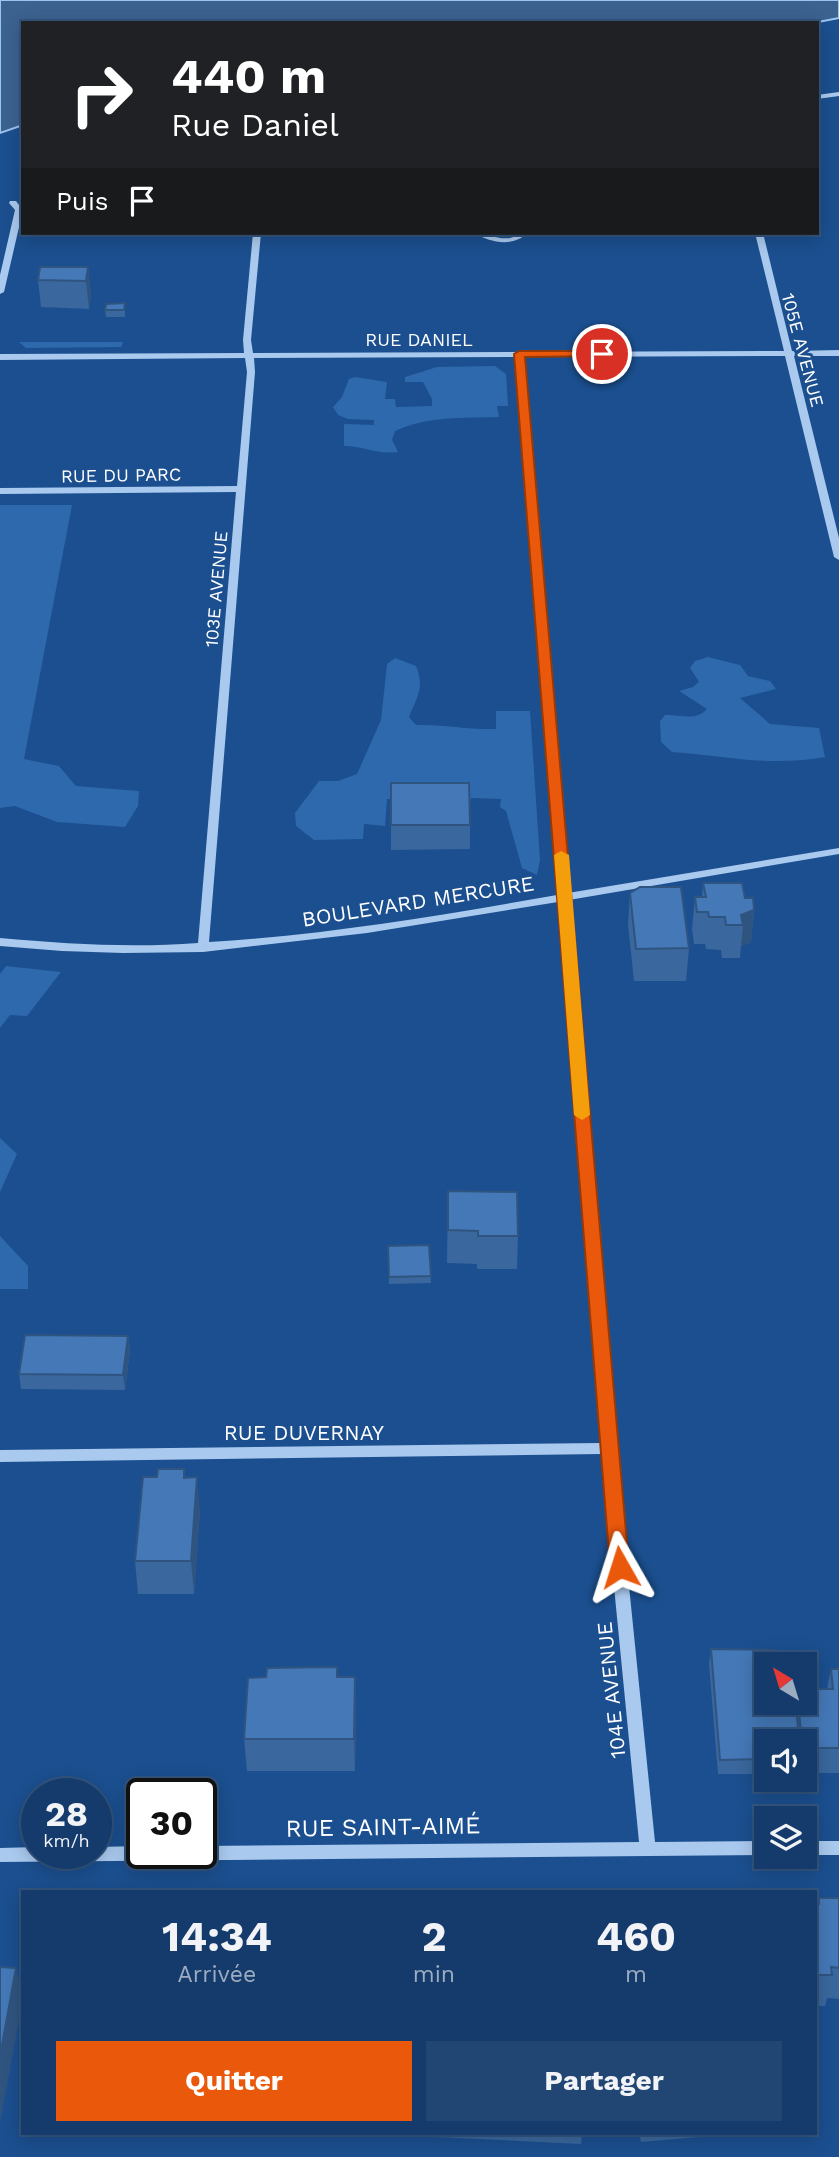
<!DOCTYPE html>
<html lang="fr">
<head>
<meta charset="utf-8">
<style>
  :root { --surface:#143b6b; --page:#214673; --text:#f1f3f6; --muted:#9dadc1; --line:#33557e; --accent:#ea580c }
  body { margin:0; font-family:"Work Sans",sans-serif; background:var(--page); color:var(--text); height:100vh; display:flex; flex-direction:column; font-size:26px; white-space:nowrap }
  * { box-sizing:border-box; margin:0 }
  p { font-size:23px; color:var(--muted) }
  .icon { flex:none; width:38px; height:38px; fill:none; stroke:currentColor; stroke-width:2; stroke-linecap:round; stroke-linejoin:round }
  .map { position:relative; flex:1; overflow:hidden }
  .panel { position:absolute; left:21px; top:1890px; width:796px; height:245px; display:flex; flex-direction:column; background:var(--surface); border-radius:0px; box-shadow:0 4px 18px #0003,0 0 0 2px var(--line) }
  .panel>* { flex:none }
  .hud { position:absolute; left:21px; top:21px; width:798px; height:214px; border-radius:0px; box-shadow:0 4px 18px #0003,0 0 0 2px var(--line); background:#202124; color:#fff; overflow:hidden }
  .needle { width:46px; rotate:322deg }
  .buttons { position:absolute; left:754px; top:1652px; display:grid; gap:14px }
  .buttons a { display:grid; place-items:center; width:63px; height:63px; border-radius:0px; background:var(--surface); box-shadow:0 4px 18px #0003,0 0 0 2px var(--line); font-size:35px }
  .speed { position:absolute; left:21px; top:1778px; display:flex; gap:14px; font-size:35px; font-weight:700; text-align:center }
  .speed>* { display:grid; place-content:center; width:91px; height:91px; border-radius:50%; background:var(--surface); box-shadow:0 4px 18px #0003,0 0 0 2px var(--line); line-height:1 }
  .speed small { font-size:18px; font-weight:400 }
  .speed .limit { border:4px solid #111; border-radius:10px; background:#fff; color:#111 }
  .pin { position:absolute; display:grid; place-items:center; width:60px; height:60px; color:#fff; margin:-30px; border:4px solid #fff; border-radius:50%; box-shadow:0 2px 7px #0007 }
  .me { position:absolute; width:77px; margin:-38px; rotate:354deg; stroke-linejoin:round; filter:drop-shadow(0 0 5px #0008) }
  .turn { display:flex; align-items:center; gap:24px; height:147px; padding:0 35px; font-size:32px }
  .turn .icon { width:91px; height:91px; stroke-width:2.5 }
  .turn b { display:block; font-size:49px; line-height:60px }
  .then { display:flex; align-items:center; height:66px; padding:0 35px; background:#0003; gap:14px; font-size:26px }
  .eta { display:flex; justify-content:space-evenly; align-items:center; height:119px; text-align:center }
  .eta b { font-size:42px; font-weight:700; line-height:49px }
  .button { display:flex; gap:14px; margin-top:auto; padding:14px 35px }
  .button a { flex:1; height:80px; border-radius:0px; background:var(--accent); color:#fff; font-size:28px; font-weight:700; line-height:80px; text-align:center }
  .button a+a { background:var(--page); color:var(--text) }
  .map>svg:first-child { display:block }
  .green { fill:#2e69ad }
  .water { fill:#3c6290; stroke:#9cc4f0; stroke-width:2 }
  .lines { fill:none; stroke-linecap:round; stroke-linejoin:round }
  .minor { fill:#a9c9ee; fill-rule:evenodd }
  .wall { fill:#3a679d }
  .shaded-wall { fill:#305480 }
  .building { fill:#4478b7; stroke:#305480; stroke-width:2 }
  .route { fill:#ea580c; stroke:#983908; stroke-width:2 }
  .slow { fill:#f59e0b }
  .labels { text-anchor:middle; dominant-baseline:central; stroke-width:6; stroke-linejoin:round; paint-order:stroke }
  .far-street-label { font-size:18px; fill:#fff; stroke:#1b4f8f }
  .street-label { font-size:21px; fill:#fff; stroke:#1b4f8f }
  .near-street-label { font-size:24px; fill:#fff; stroke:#1b4f8f }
</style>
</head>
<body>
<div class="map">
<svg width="839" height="2157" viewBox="0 0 839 2157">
  <rect width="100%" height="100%" fill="#1b4f8f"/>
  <path class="green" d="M19 342H123L121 347 26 348Z
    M495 366 506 374 508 406H497L499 417C464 418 427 416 395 431L392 440 398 452C378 455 363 446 344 446V424L374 425V420L348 419 338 415 333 407 342 397 349 379 355 377 387 382 385 399H395L396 407 432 406V399L423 382H405V377L437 367Z
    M0 505H72L24 759 59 766 76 786 139 791 138 806 125 827 57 822 15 806 0 808Z
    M708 657 740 665 748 676 770 681 776 689 740 698 770 724 819 728 825 757C768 767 727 756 672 752L661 742 660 721 665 715C680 714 695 722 707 709L679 691 693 687 699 682 690 668 695 661Z
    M395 658 416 666C425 688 417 697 409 717L416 725C444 724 468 730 496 729V711H530L540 860 537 875 522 868 506 811 500 807 501 799 471 798 469 808 429 800 387 799 385 826 364 824 363 839 314 840 296 826 295 813 319 781H338L357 774 381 720 387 664Z
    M6 966 61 972 27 1016 10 1015 0 1028V974Z
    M0 1138 17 1154 0 1192Z
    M0 1236 28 1266V1289H0Z"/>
  <path class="water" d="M0 0H839V18L813 23H23V125L0 133Z"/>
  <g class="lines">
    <path class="minor" d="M839 92V96L817 99V95Z
      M10 201H16L23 210 4 292 0 294V275L15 210 9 203Z
      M253 233H261L251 340 253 353 784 351 755 233H763L792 351 839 350V356H794L839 538V560L834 557 785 356 523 357 568 893 839 848V854L569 900 615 1448 655 1842 766 1841V1855L0 1862V1848L37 1847V1853H96V1847L142 1846V1853H201V1846L639 1842 601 1454 0 1462V1450L600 1443 558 902 367 933 203 952 123 953 62 951 0 946V938C66 944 132 948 198 943L236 492 0 494V488L237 486 247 372 245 358 0 360V354L244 353 243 340ZM515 357 557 895C442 915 326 935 209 942L255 372 254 358Z
      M474 233C486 233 498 240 510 238 518 236 519 233 527 233 513 248 489 242 474 233Z
      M805 1841H839V1855H805Z"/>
  </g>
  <path class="wall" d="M88 267 91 294 89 309 41 307 38 280Z
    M125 303V317H106L105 310Z
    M391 783 470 825V849L391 850Z
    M703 883 754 910 751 942 741 946 740 958H722L721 950 706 949 705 944H694L692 929 695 897H702Z
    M630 893 689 948 686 981H634L628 925Z
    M448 1191 518 1236 517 1269H477V1264L447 1263Z
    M429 1245 431 1283 389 1284 388 1246Z
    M128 1336 130 1350 125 1390 21 1389 19 1374Z
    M184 1469 185 1478 200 1510 194 1594H138L135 1561 157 1477Z
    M711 1649 766 1703H805L827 1689 831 1669H839V1773H805V1741H766V1774H718L709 1664Z
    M337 1677H355L356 1709 355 1771H247L244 1739Z
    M819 1898H839V1999L827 1998 825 2006H816V1904H818Z
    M436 2133H582L581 2144 436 2137Z
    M639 2133H746L641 2142Z"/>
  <path class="shaded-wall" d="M88 267 91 294 89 309 86 281Z
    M754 910 751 942 741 946 743 925 741 915Z
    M128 1336 130 1350 125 1390 123 1375Z
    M197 1477 200 1510 194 1594 191 1561Z
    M355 1677 356 1709 355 1771 354 1739Z
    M16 1968 23 1999 0 2123V2056Z"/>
  <path class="building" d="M40 267H88L86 281 38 280Z
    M125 303 124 310H105L106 304Z
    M391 783H469L470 825H391Z
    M703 883H742L745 898H753L754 910 741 915 743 925H726L725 917H709L708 912H697L695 897H706Z
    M640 887H681L689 948 636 949 630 893Z
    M448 1191 517 1192 518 1236H478V1231L448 1230Z
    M429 1245 431 1276 389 1277 388 1246Z
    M25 1335 128 1336 123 1375 19 1374Z
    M158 1469H184V1478L197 1477 191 1561H135L143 1477H157Z
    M711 1649 776 1650 778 1664H766V1703H796L799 1741H766V1759L720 1760Z
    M337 1667V1677H355L354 1739H244L248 1678 266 1677 267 1668Z
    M831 1669H839V1748H805V1741H802L798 1703H805V1689H833Z
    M724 1890 757 1891 769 1892H724Z
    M819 1898H839V1968L831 1967 832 1975H816V1904H819Z
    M0 1967 16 1968 0 2056Z"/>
  <path class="route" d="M602 351 606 352V356L525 357 629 1567 626 1573H613L610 1567 514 354 519 351Z"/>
  <path class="slow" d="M561 851 569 855 590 1115 582 1120 574 1115 554 855Z"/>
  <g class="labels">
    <g class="far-street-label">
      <text x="419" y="339">RUE DANIEL</text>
      <text transform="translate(803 350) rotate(75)">105E AVENUE</text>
      <text transform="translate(121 475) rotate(-1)">RUE DU PARC</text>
      <text transform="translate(216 589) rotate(-85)">103E AVENUE</text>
    </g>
    <g class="street-label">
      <text transform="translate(418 901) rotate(-9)">BOULEVARD MERCURE</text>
      <text x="304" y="1432">RUE DUVERNAY</text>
      <text transform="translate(611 1690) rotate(-96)">104E AVENUE</text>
    </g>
    <g class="near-street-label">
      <text transform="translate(383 1827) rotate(-1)">RUE SAINT-AIMÉ</text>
    </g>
  </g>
</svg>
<div class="buttons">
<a><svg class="needle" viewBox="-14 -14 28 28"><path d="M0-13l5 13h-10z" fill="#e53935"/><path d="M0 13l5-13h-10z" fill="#9dadc1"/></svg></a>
<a><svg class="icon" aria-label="sound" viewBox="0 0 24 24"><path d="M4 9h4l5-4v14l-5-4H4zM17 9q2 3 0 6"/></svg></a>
<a><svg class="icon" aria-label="layers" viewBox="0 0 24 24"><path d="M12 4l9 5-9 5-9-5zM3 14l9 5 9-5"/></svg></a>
</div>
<div class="speed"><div>28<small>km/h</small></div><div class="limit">30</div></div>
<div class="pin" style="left:602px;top:354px;background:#d93025"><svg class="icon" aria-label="arrive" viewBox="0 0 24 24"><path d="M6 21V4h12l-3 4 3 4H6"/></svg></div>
<svg class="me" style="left:620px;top:1567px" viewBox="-20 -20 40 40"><path d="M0-17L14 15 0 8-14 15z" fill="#ea580c" stroke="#fff" stroke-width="4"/></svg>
<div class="hud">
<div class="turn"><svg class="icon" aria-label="right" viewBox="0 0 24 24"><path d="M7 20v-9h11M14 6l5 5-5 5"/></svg><div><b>440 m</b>Rue Daniel</div></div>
<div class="then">Puis<svg class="icon" aria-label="arrive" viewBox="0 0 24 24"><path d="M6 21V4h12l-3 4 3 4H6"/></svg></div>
</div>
<section class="panel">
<div class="eta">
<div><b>14:34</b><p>Arrivée</p></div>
<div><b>2</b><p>min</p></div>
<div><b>460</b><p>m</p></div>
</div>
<div class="button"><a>Quitter</a><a>Partager</a></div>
</section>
</div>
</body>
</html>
